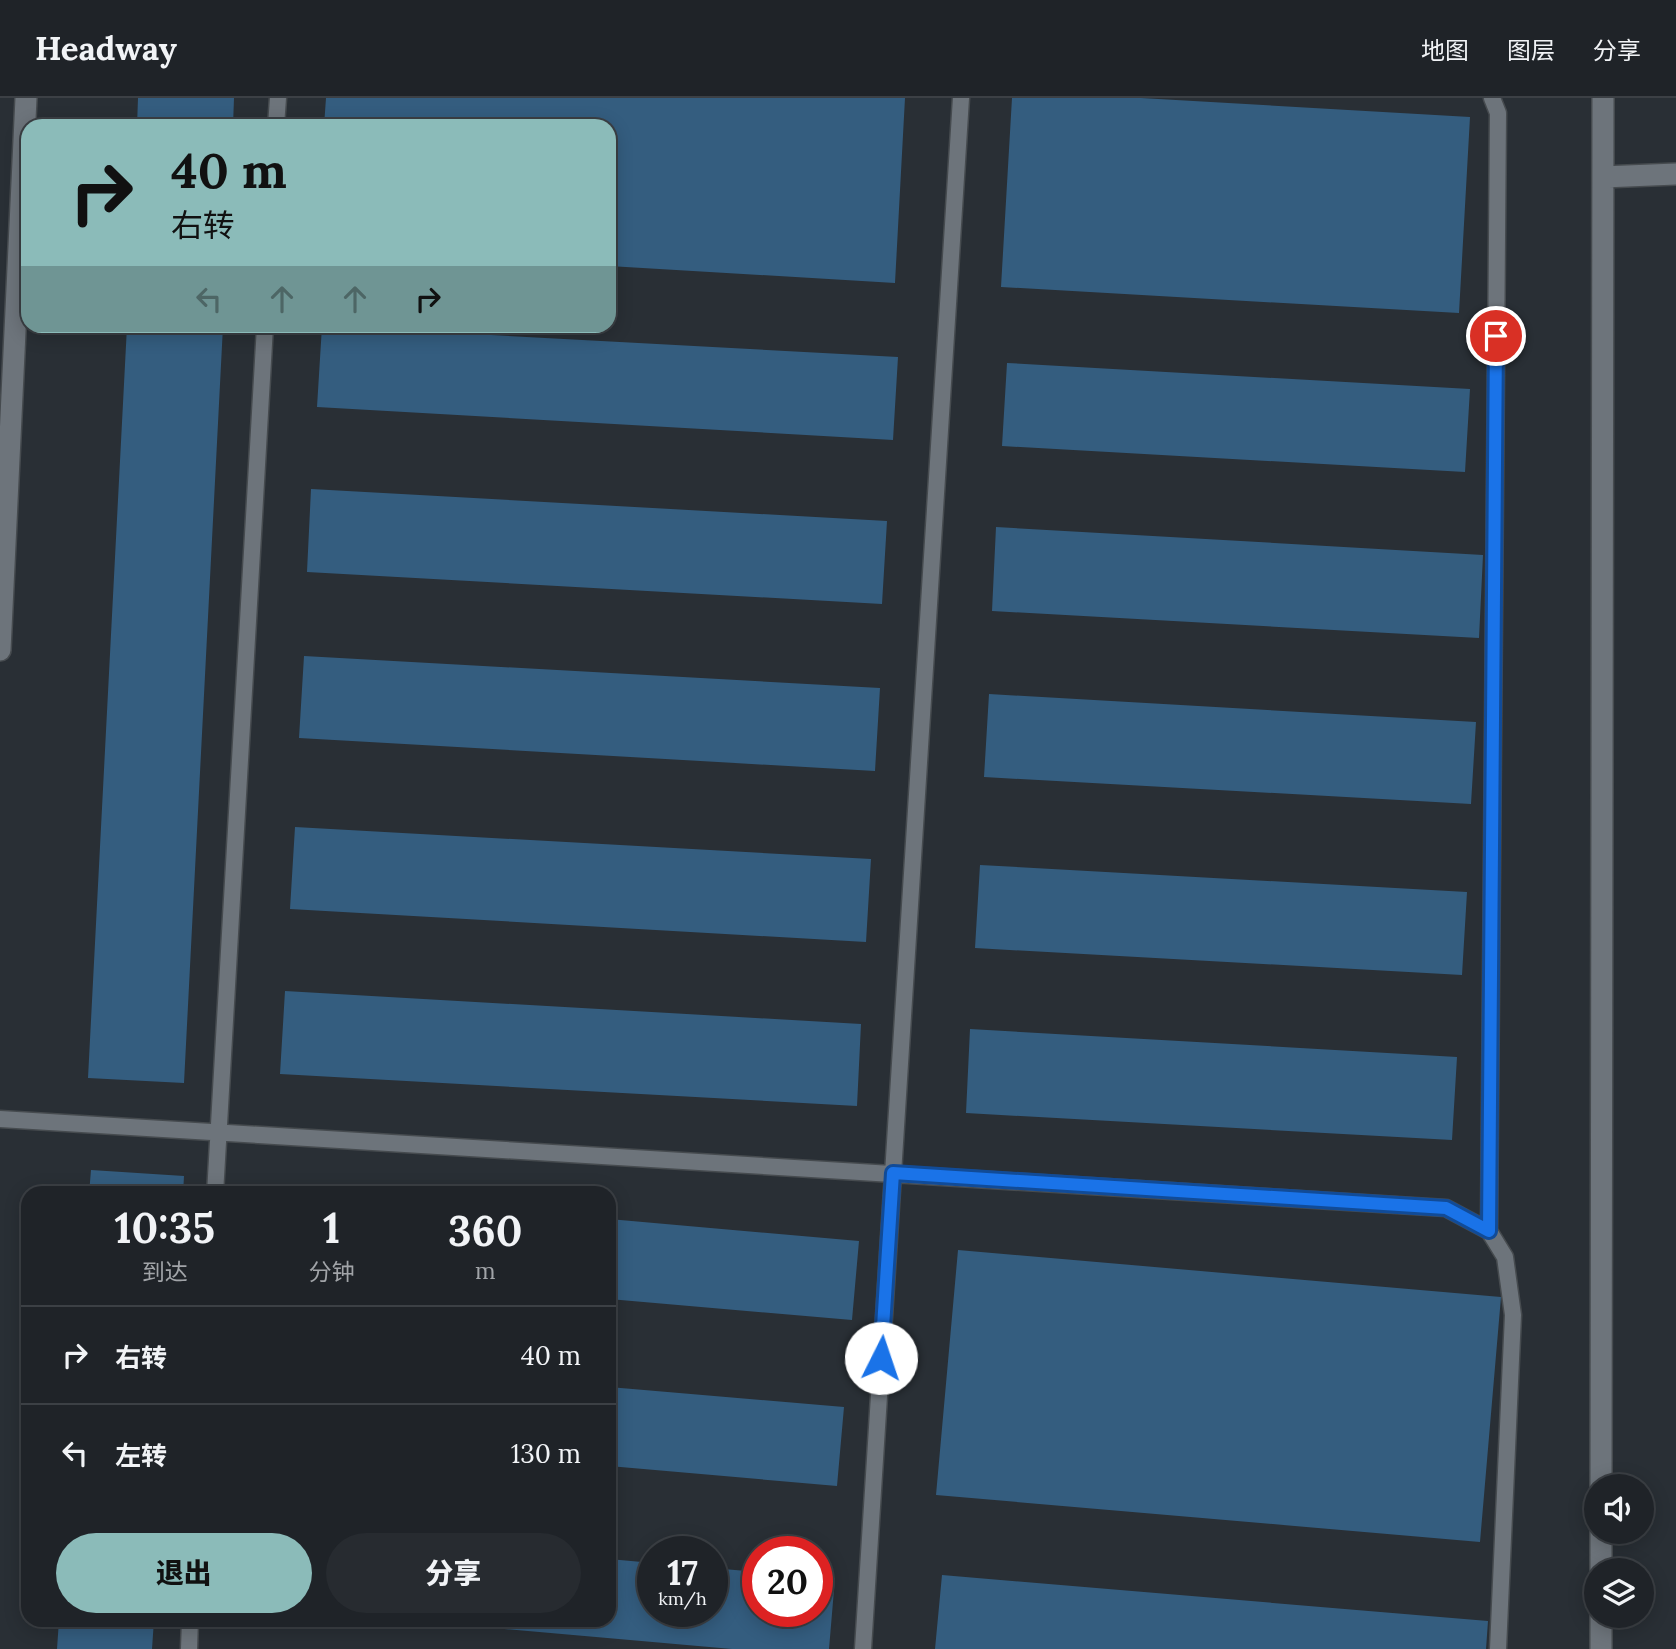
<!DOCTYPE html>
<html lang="zh">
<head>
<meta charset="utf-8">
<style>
  :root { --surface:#1f2328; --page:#272b30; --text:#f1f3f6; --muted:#a1a4a8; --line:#3c4045; --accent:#8bbbb9 }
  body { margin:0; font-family:Lora,"Noto Sans SC",serif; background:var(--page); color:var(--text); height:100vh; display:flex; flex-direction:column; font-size:26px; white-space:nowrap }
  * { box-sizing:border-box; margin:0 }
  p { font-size:23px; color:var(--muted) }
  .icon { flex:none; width:38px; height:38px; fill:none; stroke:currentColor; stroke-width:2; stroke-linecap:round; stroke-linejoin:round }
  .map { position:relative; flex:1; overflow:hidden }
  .sheet { position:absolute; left:21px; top:1088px; width:595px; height:441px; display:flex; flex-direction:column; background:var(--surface); border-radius:21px; box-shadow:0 4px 18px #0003,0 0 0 2px var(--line) }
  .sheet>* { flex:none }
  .hud { position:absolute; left:21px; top:21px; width:595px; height:214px; border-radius:21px; box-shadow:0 4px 18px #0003,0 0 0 2px var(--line); background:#8bbbb9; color:#111; overflow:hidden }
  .buttons { position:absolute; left:1584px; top:1376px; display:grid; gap:14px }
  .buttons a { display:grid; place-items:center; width:70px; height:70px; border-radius:50%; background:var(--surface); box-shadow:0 4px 18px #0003,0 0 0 2px var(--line); font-size:35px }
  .speed { position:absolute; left:637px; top:1438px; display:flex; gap:14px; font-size:35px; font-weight:700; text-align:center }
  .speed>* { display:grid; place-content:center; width:91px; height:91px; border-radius:50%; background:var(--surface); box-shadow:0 4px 18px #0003,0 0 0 2px var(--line); line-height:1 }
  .speed small { font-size:18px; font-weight:400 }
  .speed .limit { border:10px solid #d22; background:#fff; color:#111 }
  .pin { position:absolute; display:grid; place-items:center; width:60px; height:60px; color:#fff; margin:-30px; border:4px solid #fff; border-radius:50%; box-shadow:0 2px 7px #0007 }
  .me { position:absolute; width:77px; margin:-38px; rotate:4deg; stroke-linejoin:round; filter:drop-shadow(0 0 5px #0008) }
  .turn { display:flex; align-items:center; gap:24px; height:147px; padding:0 35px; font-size:32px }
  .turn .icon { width:91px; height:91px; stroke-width:2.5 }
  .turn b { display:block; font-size:49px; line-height:60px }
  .lanes { display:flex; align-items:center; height:66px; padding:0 35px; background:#0003; justify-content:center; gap:35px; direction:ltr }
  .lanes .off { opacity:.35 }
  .eta { display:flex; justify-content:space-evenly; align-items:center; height:119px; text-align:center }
  .eta b { font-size:42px; font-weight:800; line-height:49px }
  .button { display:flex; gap:14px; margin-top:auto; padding:14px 35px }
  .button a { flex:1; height:80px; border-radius:42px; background:var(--accent); color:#111; font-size:28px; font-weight:800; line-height:80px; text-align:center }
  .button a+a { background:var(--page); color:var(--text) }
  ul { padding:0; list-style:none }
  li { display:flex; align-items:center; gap:21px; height:98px; padding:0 35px; border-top:2px solid var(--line) }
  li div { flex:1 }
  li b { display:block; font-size:26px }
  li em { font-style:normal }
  header { display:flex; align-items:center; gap:42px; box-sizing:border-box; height:98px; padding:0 35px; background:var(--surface); border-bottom:2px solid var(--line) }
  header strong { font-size:33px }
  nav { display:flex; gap:38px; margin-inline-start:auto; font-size:24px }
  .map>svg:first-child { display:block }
  .building { fill:#345d7f }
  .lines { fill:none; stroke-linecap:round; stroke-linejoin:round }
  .lane-casing { stroke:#464b4f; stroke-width:19 }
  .street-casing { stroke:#464b4f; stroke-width:24 }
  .secondary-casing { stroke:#464b4f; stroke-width:24 }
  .lane { stroke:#6d747b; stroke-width:16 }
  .street { stroke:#6d747b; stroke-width:21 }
  .secondary { stroke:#6d747b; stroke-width:21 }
  .route-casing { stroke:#114b97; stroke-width:18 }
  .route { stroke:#1a73e8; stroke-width:12 }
</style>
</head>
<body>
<header>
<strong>Headway</strong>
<nav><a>地图</a><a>图层</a><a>分享</a></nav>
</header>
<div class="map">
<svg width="1676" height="1551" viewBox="0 0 1676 1551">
  <rect width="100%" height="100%" fill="#292f35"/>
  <path class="building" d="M138 0H234L233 28H137Z
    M326 0H905L895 185 609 168V28H324Z
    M1012 0H1141L1470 19 1459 215 1001 189Z
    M127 228H223L184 985 88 980Z
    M322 228 898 259 893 342 317 309Z
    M1007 265 1470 291 1465 374 1002 348Z
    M311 391 887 423 882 506 307 474Z
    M996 429 1483 457 1479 540 992 513Z
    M304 558 880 590 875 673 299 640Z
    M989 596 1476 624 1471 706 984 679Z
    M295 729 871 761 866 844 290 811Z
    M980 767 1467 794 1462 877 975 850Z
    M285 893 861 926 857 1008 280 976Z
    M970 931 1457 959 1452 1042 966 1015Z
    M91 1072 184 1078 183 1096H89Z
    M609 1121 859 1143 852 1222 609 1201Z
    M958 1152 1501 1199 1480 1444 936 1397Z
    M609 1289 844 1309 837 1388 609 1368Z
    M609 1461 653 1465V1514H712V1470L758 1474V1514H817V1479L835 1480 829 1551H732L424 1524V1522H609Z
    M942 1477 1488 1523 1486 1551H935Z
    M59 1522H154L152 1551H57Z"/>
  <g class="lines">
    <g class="lane-casing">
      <path id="lane" d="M276 28 278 0
        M0 1021 1446 1110 1489 1133 1505 1159 1513 1217 1498 1551
        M215 1096 265 228
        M1489 1133 1498 15 1492 0
        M189 1551 190 1522
        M863 1551 961 0"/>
    </g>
    <g class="street-casing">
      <path id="street" d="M1603 79 1676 76
        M1601 1388 1603 0
        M1601 1472V1433
        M1601 1551V1517"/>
    </g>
    <g class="secondary-casing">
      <path id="secondary" d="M0 552 26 0"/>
    </g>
    <use href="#lane" class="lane"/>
    <use href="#street" class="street"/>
    <use href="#secondary" class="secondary"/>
  </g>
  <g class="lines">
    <g class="route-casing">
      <path id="route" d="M881 1260 893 1075 1446 1110 1489 1133 1496 238"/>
    </g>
    <use href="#route" class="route"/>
  </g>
</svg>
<div class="buttons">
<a><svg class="icon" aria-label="sound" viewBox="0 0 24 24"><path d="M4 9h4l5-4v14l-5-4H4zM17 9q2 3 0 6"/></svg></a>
<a><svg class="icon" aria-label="layers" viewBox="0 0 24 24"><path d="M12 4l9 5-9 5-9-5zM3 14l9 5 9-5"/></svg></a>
</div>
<div class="speed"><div>17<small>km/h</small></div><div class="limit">20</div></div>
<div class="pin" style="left:1496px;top:238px;background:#d93025"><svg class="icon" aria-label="arrive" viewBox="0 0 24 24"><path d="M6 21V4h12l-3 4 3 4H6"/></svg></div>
<svg class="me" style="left:881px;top:1260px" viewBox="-20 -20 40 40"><circle r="19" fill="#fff"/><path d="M0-13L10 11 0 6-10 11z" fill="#1a73e8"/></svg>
<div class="hud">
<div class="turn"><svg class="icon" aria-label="right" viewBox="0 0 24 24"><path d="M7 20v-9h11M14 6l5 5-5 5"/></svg><div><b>40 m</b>右转</div></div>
<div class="lanes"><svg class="icon off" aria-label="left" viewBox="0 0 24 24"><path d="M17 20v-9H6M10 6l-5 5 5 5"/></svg><svg class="icon off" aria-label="ahead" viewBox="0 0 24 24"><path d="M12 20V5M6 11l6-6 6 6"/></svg><svg class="icon off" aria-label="ahead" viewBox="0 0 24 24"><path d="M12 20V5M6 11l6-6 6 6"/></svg><svg class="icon" aria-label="right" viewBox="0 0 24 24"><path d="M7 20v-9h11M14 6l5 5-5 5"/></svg></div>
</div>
<section class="sheet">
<div class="eta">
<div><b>10:35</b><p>到达</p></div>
<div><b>1</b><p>分钟</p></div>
<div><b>360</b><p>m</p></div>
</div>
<ul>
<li><svg class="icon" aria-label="right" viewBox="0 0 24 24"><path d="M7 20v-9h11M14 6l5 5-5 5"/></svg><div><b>右转</b></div><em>40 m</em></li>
<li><svg class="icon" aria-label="left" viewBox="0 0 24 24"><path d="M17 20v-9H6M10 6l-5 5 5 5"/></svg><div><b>左转</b></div><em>130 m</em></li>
</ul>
<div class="button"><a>退出</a><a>分享</a></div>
</section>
</div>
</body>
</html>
